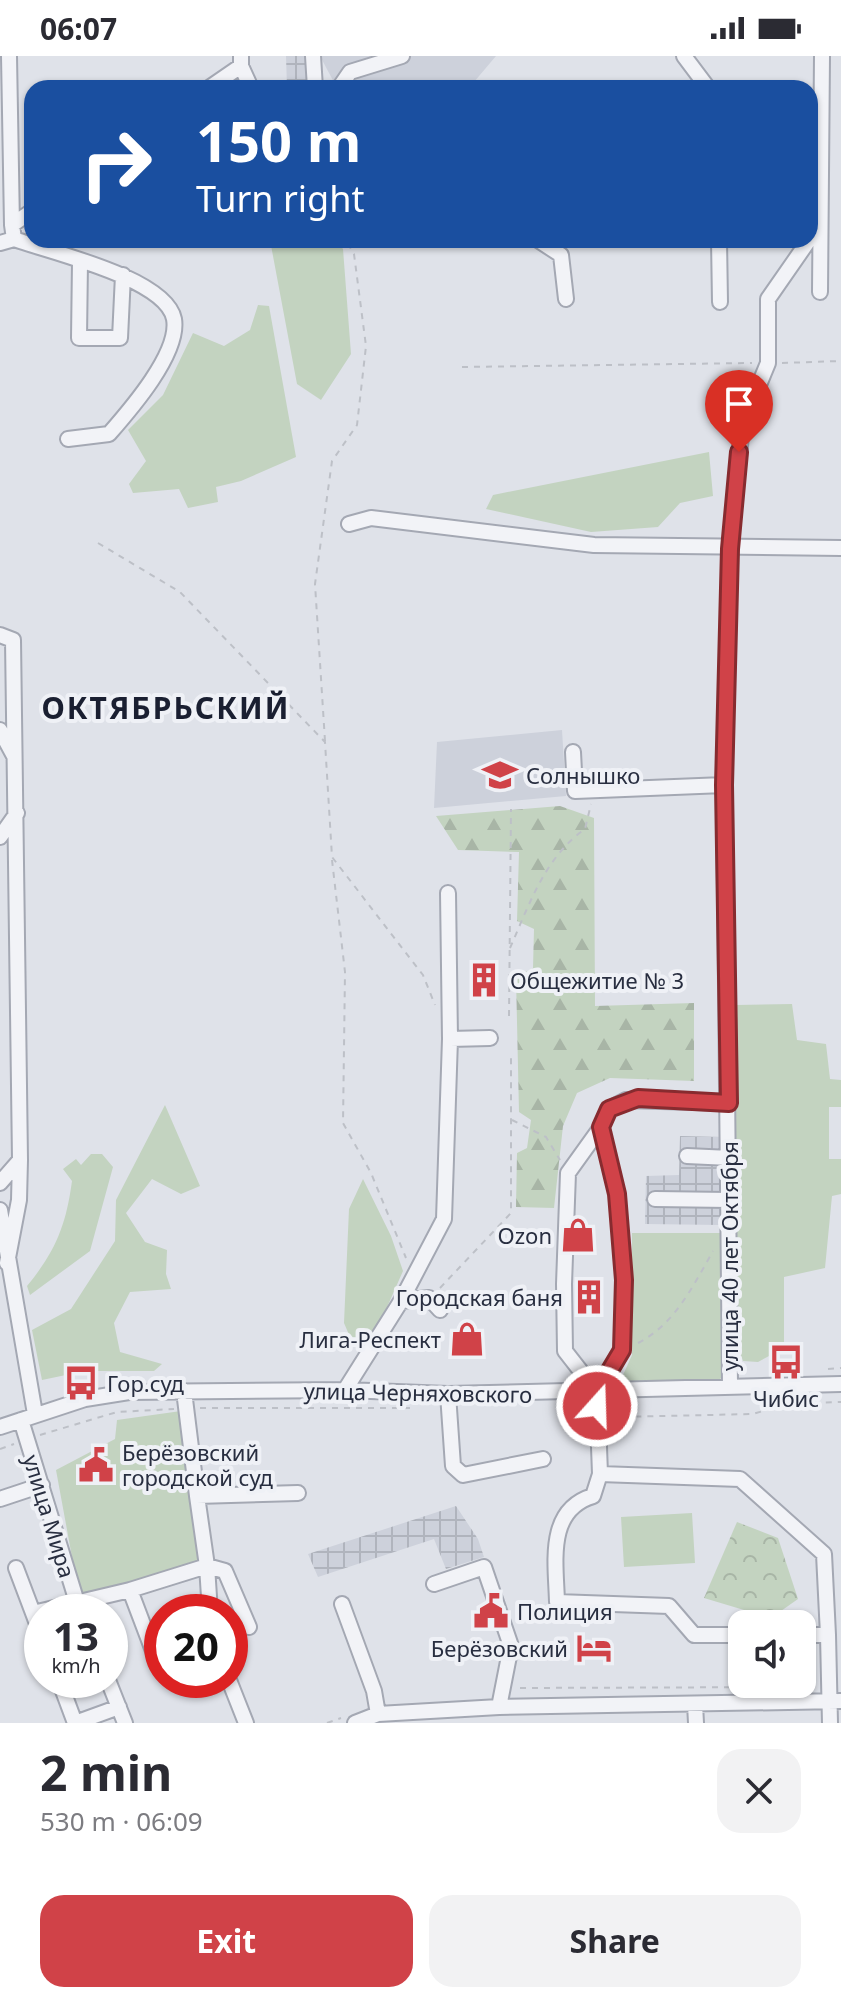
<!DOCTYPE html>
<html lang="en">
<head>
<meta charset="utf-8">
<style>
  :root { --surface:#fff; --page:#f2f2f3; --text:#2b2b33; --muted:#7c7c81; --accent:#d04248 }
  body { margin:0; font-family:"Noto Sans",sans-serif; background:var(--page); color:var(--text); height:100vh; display:flex; flex-direction:column; font-size:30px; white-space:nowrap }
  * { box-sizing:border-box; margin:0 }
  p { font-size:26px; color:var(--muted) }
  .icon { flex:none; width:44px; height:44px; fill:none; stroke:currentColor; stroke-width:2; stroke-linecap:round; stroke-linejoin:round }
  .map { position:relative; height:1667px; overflow:hidden }
  .drawer { display:flex; flex-direction:column; background:var(--surface); flex:1 }
  .drawer>* { flex:none }
  .guide { position:absolute; left:24px; top:24px; width:794px; height:168px; border-radius:24px; box-shadow:0 2px 6px #0004; background:#1a4fa0; color:#fff; overflow:hidden }
  .fabs { position:absolute; left:728px; top:1554px; display:grid; gap:16px }
  .fabs a { display:grid; place-items:center; width:88px; height:88px; border-radius:16px; background:var(--surface); box-shadow:0 2px 6px #0004; font-size:40px }
  .speed { position:absolute; left:24px; top:1538px; display:flex; gap:16px; font-size:40px; font-weight:700; text-align:center }
  .speed>* { display:grid; place-content:center; width:104px; height:104px; border-radius:50%; background:var(--surface); box-shadow:0 2px 6px #0004; line-height:1 }
  .speed small { font-size:20px; font-weight:400 }
  .speed .limit { border:12px solid #d22; background:#fff; color:#111 }
  .pin { position:absolute; display:grid; place-items:center; width:68px; height:68px; color:#fff; margin:-82px -34px; border-radius:50% 50% 50% 0; rotate:-45deg; box-shadow:0 0 8px #0007 }
  .pin .icon { rotate:45deg }
  .me { position:absolute; width:88px; margin:-44px; rotate:20deg; stroke-linejoin:round; filter:drop-shadow(0 0 6px #0008) }
  .turn { display:flex; align-items:center; gap:28px; height:168px; padding:0 40px; font-size:36px }
  .turn .icon { width:104px; height:104px; stroke-width:2.5 }
  .turn b { display:block; font-size:56px; line-height:68px }
  .round { display:grid; place-items:center; flex:none; width:84px; height:84px; border-radius:24px; background:var(--page) }
  .head { display:flex; align-items:center; justify-content:space-between; height:136px; padding:0 40px }
  h1 { font-size:48px; font-weight:700; line-height:60px }
  .cta { display:flex; gap:16px; margin-top:auto; padding:16px 40px }
  .cta a { flex:1; height:92px; border-radius:24px; background:var(--accent); color:#fff; font-size:32px; font-weight:700; line-height:92px; text-align:center }
  .cta a+a { background:var(--page); color:var(--text) }
  .status { display:flex; justify-content:space-between; align-items:center; height:56px; padding:0 40px; background:var(--surface); direction:ltr }
  .status svg { height:22px; fill:currentColor }
  .map>svg:first-child { display:block }
  .built { fill:#cdd1db }
  .industrial { fill:url(#industrial-grid) }
  .grass { fill:#c3d3c0 }
  .forest { fill:url(#forest-firs) }
  .park { fill:url(#park-crowns) }
  .lines { fill:none; stroke-linecap:round; stroke-linejoin:round }
  .minor-casing { stroke:#a4a8b3; stroke-width:18 }
  .path { stroke:#bdc0c7; stroke-width:2; stroke-dasharray:6 6; stroke-linecap:butt }
  .minor { stroke:#f2f3f7; stroke-width:14 }
  .route-casing { stroke:#872b2f; stroke-width:20 }
  .route { stroke:#d04248; stroke-width:14 }
  .labels { text-anchor:middle; dominant-baseline:central; stroke-width:8; stroke-linejoin:round; paint-order:stroke }
  .poi-label { font-size:22px; fill:#282e40; stroke:#eff1f6; text-anchor:start }
  .street-label { font-size:22px; fill:#282e40; stroke:#eff1f6 }
  .district-label { font-size:30px; font-weight:bold; letter-spacing:2px; fill:#1a1f31; stroke:#eff1f6 }
</style>
</head>
<body>
<div class="status"><b>06:07</b><svg viewBox="0 0 49 12"><path d="M0 12V9h3v3zM5 12V6h3v6zM10 12V3h3v9zM15 12V0h3v12zM26 1h20v11H26zM47 4h2v5h-2z"/></svg></div>
<div class="map">
<svg width="841" height="1667" viewBox="0 0 841 1667">
  <defs>
    <pattern id="industrial-grid" width="8" height="8" patternUnits="userSpaceOnUse" patternTransform="scale(2)"><rect width="8" height="8" fill="#cdd1db"/><path d="M0 4h8M4 0v8" fill="none" stroke="#b0b4bd"/></pattern>
    <pattern id="forest-firs" width="22" height="20" patternUnits="userSpaceOnUse" patternTransform="scale(2)"><rect width="22" height="20" fill="#c3d3c0"/><path d="M5 1l3.5 6h-7zM16 11l3.5 6h-7z" fill="#a8b5a6"/></pattern>
    <pattern id="park-crowns" width="20" height="18" patternUnits="userSpaceOnUse" patternTransform="scale(2)"><rect width="20" height="18" fill="#c3d3c0"/><path d="M2 6a3 3 0 1 1 6 0M12 15a3 3 0 1 1 6 0" fill="none" stroke="#a8b5a6"/></pattern>
  </defs>
  <rect width="100%" height="100%" fill="#dfe2e9"/>
  <path class="built" d="M320 0H496L474 26 448 32H337Z
    M562 674 566 740 434 752 437 686Z"/>
  <path class="industrial" d="M286 0H307L308 32H287Z
    M680 1080 722 1081 720 1169 645 1168 646 1120 679 1119Z
    M456 1450 478 1483 484 1501 446 1513 434 1483 318 1521 308 1498Z"/>
  <path class="grass" d="M270 184H336L343 193 351 298 321 344 297 328Z
    M258 249 269 250 296 401 241 425 216 431 218 446 188 452 179 433 133 437 129 428 146 405 128 374 163 339 193 277 224 290 250 274Z
    M709 396 713 440 680 447 658 471 591 476 486 453 493 439Z
    M792 948 797 984 826 988 830 1023 841 1024V1051H829V1103H841V1138L832 1140 825 1212 784 1221V1292L758 1306 743 1305 736 1285V949Z
    M165 1049 200 1130 181 1138 152 1123 126 1157 145 1186 167 1194 166 1218 171 1233 130 1236 114 1267 120 1296 162 1308 154 1315H85L42 1324 32 1274 71 1253 115 1185 116 1144Z
    M91 1098H102L113 1111 90 1195 30 1239 27 1230C55 1196 66 1170 72 1125L63 1113 76 1103 81 1109Z
    M363 1123 391 1180 403 1215 376 1276 353 1288 344 1267 349 1153Z
    M632 1177H725L726 1315 718 1326 619 1328 632 1299Z
    M181 1355 203 1507 129 1529 79 1539 56 1414 115 1383 117 1364Z
    M692 1457 695 1507 624 1511 621 1461Z"/>
  <path class="forest" d="M560 750 594 762 595 950 694 947V1025L610 1022 577 1037 563 1070 554 1152 516 1151 517 1097 527 1092 531 1064 519 1056 516 921 533 912 534 873 517 865 519 796 458 794 436 760Z"/>
  <path class="park" d="M737 1466 778 1482 798 1543 771 1562 704 1542Z"/>
  <g class="lines">
    <g class="minor-casing">
      <path id="minor" d="M9 0 12 169
        M241 0V10L251 32
        M313 0 315 32
        M684 0 708 32
        M209 32 241 10
        M339 32 350 16 402 0
        M14 183C50 196 166 222 174 263 180 297 130 354 109 378L68 383
        M538 184 561 199 566 243
        M719 184 720 246
        M0 187 14 183 12 169 32 155
        M80 206 79 282H120L123 219
        M820 236 822 0
        M349 468 371 462 594 489 841 492
        M0 579 13 584 20 1104 19 1144 7 1207
        M0 674 14 700
        M573 696 575 735 724 729
        M0 781 17 757
        M450 983 490 982
        M729 1047 626 1044 609 1053 601 1071 617 1138 624 1224 622 1294 597 1336 600 1418 593 1440C546 1454 556 1507 557 1546L669 1550 694 1579H742
        M687 1100 730 1102
        M0 1127 20 1104
        M655 1143 729 1144
        M0 1154 35 1358
        M401 1245 429 1242 440 1254
        M730 1330 724 729 730 493 742 370 768 307V243L809 184
        M345 1334 401 1245 444 1163 450 983 448 837
        M184 1335 197 1440 298 1437
        M597 1336 565 1295 564 1228 568 1117 601 1071
        M448 1338 453 1410 463 1419 543 1403
        M21 1364 80 1556
        M0 1371 85 1343 129 1336 345 1334 448 1338 841 1328
        M600 1418 740 1423 824 1498 828 1579H802
        M197 1440 207 1510 225 1515 249 1571
        M0 1443 42 1429
        M16 1512 33 1557
        M434 1528 484 1511 511 1590 499 1651
        M130 1534 207 1510 210 1556
        M342 1548 374 1635 378 1658
        M828 1579 830 1667
        M42 1581 33 1557 130 1534 155 1600
        M59 1624 75 1667
        M108 1624 125 1667
        M229 1624 246 1667
        M695 1648 696 1667
        M75 1667 119 1651
        M355 1667 378 1658 499 1651 841 1645"/>
    </g>
    <path class="path" d="M782 307 841 305
      M462 311 752 307
      M98 487 180 536 325 686 332 801 423 919 435 949
      M325 685 315 528 332 405 357 369 366 290 354 198 346 184
      M332 804 345 916 343 1067 371 1117 406 1202
      M510 892C529 849 545 801 585 773L591 748
      M509 960 511 753
      M512 1064 546 1081 560 1104
      M440 1232 511 1157V1002
      M638 1287C675 1268 693 1230 713 1195
      M828 1313 841 1312
      M200 1352H410
      M613 1357 617 1361 753 1358 786 1348 841 1346
      M40 1379 117 1356 174 1353
      M0 1393 14 1388
      M520 1632 803 1631
      M327 1667 341 1662"/>
    <use href="#minor" class="minor"/>
  </g>
  <g class="lines">
    <g class="route-casing">
      <path id="route" d="M597 1350V1336L622 1294 624 1224 617 1138 601 1071 609 1053 638 1042 729 1047 724 729 730 493 739 396"/>
    </g>
    <use href="#route" class="route"/>
  </g>
  <defs>
    <g id="school-bare" transform="scale(2.76)"><path d="M0-5L7-2L0 1L-7-2ZM-4 1L0 2.5L4 1V4Q0 6-4 4Z" fill="#d04248" stroke="#eff1f6" stroke-width="2.5" paint-order="stroke"/></g>
    <g id="building-bare" transform="scale(2.76)"><path d="M-4-6H4V6H1V3H-1V6H-4ZM-2.5-4.3h1.7v1.8h-1.7ZM.8-4.3h1.7v1.8H.8ZM-2.5-1h1.7V.8h-1.7ZM.8-1h1.7V.8H.8Z" fill="#d04248" stroke="#eff1f6" stroke-width="2.5" paint-order="stroke"/></g>
    <g id="shop-bare" transform="scale(2.76)"><path d="M-5-2.5h2.3a2.7 3.5 0 0 1 5.4 0H5L5.5 6h-11ZM-1.5-2.5h3a1.5 2.3 0 0 0-3 0Z" fill="#d04248" stroke="#eff1f6" stroke-width="2.5" paint-order="stroke"/></g>
    <g id="bus-bare" transform="scale(2.76)"><path d="M-5-6H5V4H4V6H2V4H-2V6H-4V4H-5ZM-3.5-4V0h7V-4ZM-3.5 1.2v1.5H-2V1.2ZM2 1.2v1.5H3.5V1.2Z" fill="#d04248" stroke="#eff1f6" stroke-width="2.5" paint-order="stroke"/></g>
    <g id="civic-bare" transform="scale(2.76)"><path d="M-.6-6.5H3V-4.5H.6V-3L4-1V1h2V6H-6V1h2V-1L-.6-3ZM-1.2 2.5V6h2.4V2.5Z" fill="#d04248" stroke="#eff1f6" stroke-width="2.5" paint-order="stroke"/></g>
    <g id="hotel-bare" transform="scale(2.76)"><path d="M-6-4.5h1.5V1H6V5H4.5V3h-9V5H-6ZM-4 0a1.8 1.8 0 1 1 3.6 0ZM.5 0V-2.5h3Q6-2.5 6 0Z" fill="#d04248" stroke="#eff1f6" stroke-width="2.5" paint-order="stroke"/></g>
  </defs>
  <g fill-rule="evenodd">
    <use href="#school-bare" x="500" y="719"/>
    <use href="#building-bare" x="484" y="924"/>
    <use href="#shop-bare" x="578" y="1179"/>
    <use href="#building-bare" x="589" y="1241"/>
    <use href="#shop-bare" x="467" y="1283"/>
    <use href="#bus-bare" x="786" y="1306"/>
    <use href="#bus-bare" x="81" y="1327"/>
    <use href="#civic-bare" x="96" y="1409"/>
    <use href="#civic-bare" x="491" y="1555"/>
    <use href="#hotel-bare" x="594" y="1592"/>
  </g>
  <g class="labels">
    <g class="poi-label">
      <text x="526" y="719">Солнышко</text>
      <text x="510" y="924">Общежитие № 3</text>
      <text x="552" y="1179" text-anchor="end">Ozon</text>
      <text x="563" y="1241" text-anchor="end">Городская баня</text>
      <text x="441" y="1283" text-anchor="end">Лига-Респект</text>
      <text x="107" y="1327">Гор.суд</text>
      <text x="786" y="1342" text-anchor="middle">Чибис</text>
      <text x="122" y="1396">Берёзовский<tspan x="122" dy="25">городской суд</tspan></text>
      <text x="517" y="1555">Полиция</text>
      <text x="568" y="1592" text-anchor="end">Берёзовский</text>
    </g>
    <g class="street-label">
      <text transform="translate(729 1200) rotate(-90)">улица 40 лет Октября</text>
      <text transform="translate(418 1336) rotate(1)">улица Черняховского</text>
      <text transform="translate(50 1460) rotate(73)">улица Мира</text>
    </g>
    <g class="district-label">
      <text x="166" y="651">ОКТЯБРЬСКИЙ</text>
    </g>
  </g>
</svg>
<div class="fabs">
<a><svg class="icon" aria-label="sound" viewBox="0 0 24 24"><path d="M4 9h4l5-4v14l-5-4H4zM17 9q2 3 0 6"/></svg></a>
</div>
<div class="speed"><div>13<small>km/h</small></div><div class="limit">20</div></div>
<div class="pin" style="left:739px;top:396px;background:#d93025"><svg class="icon" aria-label="arrive" viewBox="0 0 24 24"><path d="M6 21V4h12l-3 4 3 4H6"/></svg></div>
<svg class="me" style="left:597px;top:1350px" viewBox="-20 -20 40 40"><circle r="17" fill="#d04248" stroke="#fff" stroke-width="3"/><path d="M0-11L8 9 0 5-8 9z" fill="#fff"/></svg>
<div class="guide">
<div class="turn"><svg class="icon" aria-label="right" viewBox="0 0 24 24"><path d="M7 20v-9h11M14 6l5 5-5 5"/></svg><div><b>150 m</b>Turn right</div></div>
</div>
</div>
<section class="drawer">
<div class="head"><div><h1>2 min</h1><p>530 m · 06:09</p></div><a class="round"><svg class="icon" aria-label="close" viewBox="0 0 24 24"><path d="M6 6l12 12M18 6L6 18"/></svg></a></div>
<div class="cta"><a>Exit</a><a>Share</a></div>
</section>
</body>
</html>
